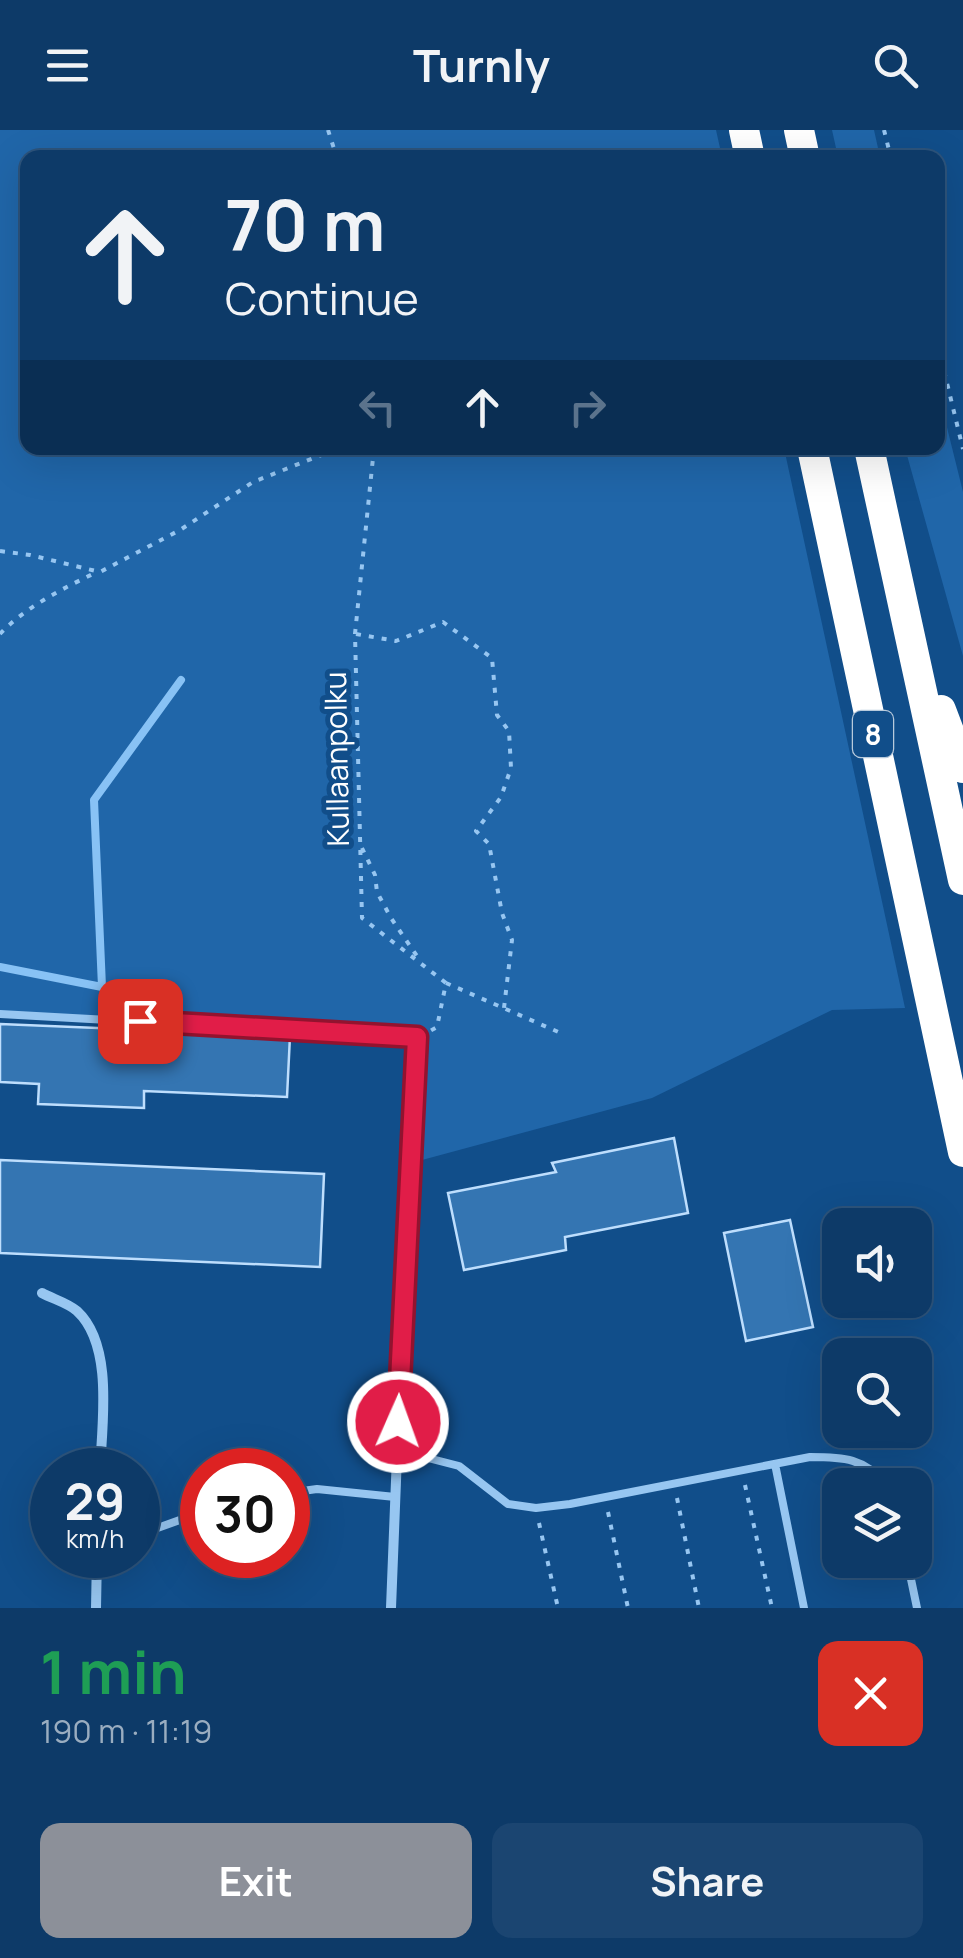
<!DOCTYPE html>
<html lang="en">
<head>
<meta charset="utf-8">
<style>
  :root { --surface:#0d3a68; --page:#1b4571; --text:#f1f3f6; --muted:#9aadc0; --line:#2d547c; --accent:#8c9099 }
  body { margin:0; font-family:Manrope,sans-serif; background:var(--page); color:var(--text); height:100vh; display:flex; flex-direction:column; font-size:38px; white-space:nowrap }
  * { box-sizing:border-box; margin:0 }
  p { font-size:32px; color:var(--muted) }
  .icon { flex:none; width:55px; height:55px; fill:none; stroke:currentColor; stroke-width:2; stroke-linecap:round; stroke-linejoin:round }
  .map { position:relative; height:1478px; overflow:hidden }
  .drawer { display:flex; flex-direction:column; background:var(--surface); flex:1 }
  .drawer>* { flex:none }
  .guide { position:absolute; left:20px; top:20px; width:925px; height:305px; border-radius:20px; box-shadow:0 10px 40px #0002,0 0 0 2px var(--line); background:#0d3a68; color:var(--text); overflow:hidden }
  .buttons { position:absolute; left:822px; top:1078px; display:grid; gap:20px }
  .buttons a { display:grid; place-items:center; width:110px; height:110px; border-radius:20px; background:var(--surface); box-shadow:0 10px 40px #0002,0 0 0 2px var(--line); font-size:50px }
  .speed { position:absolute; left:30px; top:1318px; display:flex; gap:20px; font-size:50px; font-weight:700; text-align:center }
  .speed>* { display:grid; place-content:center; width:130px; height:130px; border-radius:50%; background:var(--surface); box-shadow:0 10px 40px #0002,0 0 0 2px var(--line); line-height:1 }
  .speed small { font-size:25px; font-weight:400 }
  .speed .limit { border:15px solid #d22; background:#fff; color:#111 }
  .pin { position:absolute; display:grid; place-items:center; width:85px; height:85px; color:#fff; margin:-42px; border-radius:20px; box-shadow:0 5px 15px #0006 }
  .me { position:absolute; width:110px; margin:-55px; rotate:2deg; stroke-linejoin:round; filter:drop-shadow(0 0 8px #0008) }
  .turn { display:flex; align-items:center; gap:35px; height:210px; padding:0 40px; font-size:45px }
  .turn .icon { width:130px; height:130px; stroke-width:2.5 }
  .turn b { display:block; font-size:70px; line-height:85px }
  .lanes { display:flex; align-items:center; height:95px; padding:0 40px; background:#0003; justify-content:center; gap:50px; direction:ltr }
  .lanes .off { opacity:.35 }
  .round { display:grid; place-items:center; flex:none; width:105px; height:105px; border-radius:20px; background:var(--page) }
  .headline { display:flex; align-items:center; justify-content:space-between; height:170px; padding:0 40px }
  h1 { font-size:60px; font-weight:700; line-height:75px; color:#1e9e55 }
  .action { display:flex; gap:20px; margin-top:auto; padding:20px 40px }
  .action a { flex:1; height:115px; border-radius:20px; background:var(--accent); color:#fff; font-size:40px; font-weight:700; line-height:115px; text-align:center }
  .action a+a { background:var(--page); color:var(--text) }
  header { display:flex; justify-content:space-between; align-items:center; height:130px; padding:0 40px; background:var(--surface); font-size:45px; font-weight:700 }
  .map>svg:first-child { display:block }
  .green { fill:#2066a9 }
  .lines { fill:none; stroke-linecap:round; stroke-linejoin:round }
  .stream { stroke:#88c2f5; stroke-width:8 }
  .building { fill:#3475b2; stroke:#bedefd; stroke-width:2.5 }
  .path { stroke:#97c6f1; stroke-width:4; stroke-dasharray:5 8; stroke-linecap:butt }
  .lane { stroke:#97c6f1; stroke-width:8 }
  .street { stroke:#97c6f1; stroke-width:10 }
  .highway { stroke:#fff; stroke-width:30 }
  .route-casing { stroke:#92132f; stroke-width:25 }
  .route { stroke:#e11d48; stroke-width:18 }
  .labels { text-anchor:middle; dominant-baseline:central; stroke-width:10; stroke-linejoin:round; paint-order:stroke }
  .shield { fill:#114e8a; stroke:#b8cadc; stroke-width:2.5 }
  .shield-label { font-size:28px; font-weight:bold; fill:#fff }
  .street-label { font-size:30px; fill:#fff; stroke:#114e8a }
</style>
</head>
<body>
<header><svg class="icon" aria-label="menu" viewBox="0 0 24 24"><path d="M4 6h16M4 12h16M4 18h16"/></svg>Turnly<svg class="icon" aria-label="search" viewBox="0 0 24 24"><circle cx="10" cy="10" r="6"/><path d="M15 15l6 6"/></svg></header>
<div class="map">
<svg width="963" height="1478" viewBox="0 0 963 1478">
  <rect width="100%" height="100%" fill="#114e8a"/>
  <path class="green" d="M0 0H716L722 27 28 28V318H784L905 878 832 880 652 968 422 1030 429 907 0 884Z
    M832 0H874L880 27H838Z
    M938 261 963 362V526L905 318H938Z"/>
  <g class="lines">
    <path class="stream" d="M0 837 102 857 125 881
      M102 857 94 670 181 550"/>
  </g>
  <path class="building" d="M0 894 290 906 287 967 144 961V978L38 974 39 954 0 952Z
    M674 1008 688 1083 565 1107 566 1120 464 1140 448 1063 556 1042 552 1033Z
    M0 1030 324 1044 320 1137 0 1123Z
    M790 1090 813 1197 746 1211 724 1103Z"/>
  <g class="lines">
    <path class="path" d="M328 0 337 28
      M884 0 891 28
      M938 216 963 319
      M374 318 355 504 362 788 446 853 437 897 430 901
      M0 421 30 425 100 442 180 400 253 352 339 318
      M0 504C25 477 64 458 97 442
      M356 504 396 511 443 492 492 528 497 585 509 601 511 638 501 667 476 701 489 714 502 783 512 810 504 878
      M362 718 375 745 377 762 391 788 421 832
      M446 853 563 904
      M745 1355 772 1478
      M677 1368 699 1478
      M608 1382 628 1478
      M539 1393 558 1478"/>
    <path class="lane" d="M0 884 417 907 408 1046
      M397 1328 424 1327 459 1336 508 1374 536 1378 570 1374 810 1327C844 1327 864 1328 887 1355
      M775 1334 804 1478
      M288 1363 317 1359 395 1367
      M138 1405 202 1382
      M907 1430 917 1478"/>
    <path class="street" d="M42 1163C53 1169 68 1173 77 1181 114 1215 102 1294 100 1340
      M96 1478 97 1425
      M391 1478 408 1046"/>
    <path class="highway" d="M744 0 750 28
      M799 0 805 28
      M812 318 963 1022
      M869 318 963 750
      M941 580 963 638"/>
  </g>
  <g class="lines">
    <g class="route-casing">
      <path id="route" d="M140 891 417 907 398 1292"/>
    </g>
    <use href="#route" class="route"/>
  </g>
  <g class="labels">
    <rect class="shield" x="853" y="581" width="40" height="46" rx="8"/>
    <g class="shield-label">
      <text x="873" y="604">8</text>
    </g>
    <g class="street-label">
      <text transform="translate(336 629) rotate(-91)">Kullaanpolku</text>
    </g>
  </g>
</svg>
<div class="buttons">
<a><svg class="icon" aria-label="sound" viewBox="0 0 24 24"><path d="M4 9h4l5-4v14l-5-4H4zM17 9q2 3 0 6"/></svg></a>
<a><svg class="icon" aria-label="search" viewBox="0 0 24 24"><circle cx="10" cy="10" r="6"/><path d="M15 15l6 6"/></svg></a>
<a><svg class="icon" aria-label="layers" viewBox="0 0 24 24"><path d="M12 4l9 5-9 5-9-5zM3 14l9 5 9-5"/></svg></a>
</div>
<div class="speed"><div>29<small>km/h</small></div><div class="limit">30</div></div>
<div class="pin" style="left:140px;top:891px;background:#d93025"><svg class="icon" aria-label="arrive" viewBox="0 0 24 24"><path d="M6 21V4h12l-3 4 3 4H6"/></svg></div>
<svg class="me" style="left:398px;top:1292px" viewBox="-20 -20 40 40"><circle r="17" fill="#e11d48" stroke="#fff" stroke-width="3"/><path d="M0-11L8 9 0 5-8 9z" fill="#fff"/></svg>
<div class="guide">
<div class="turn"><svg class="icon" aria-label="ahead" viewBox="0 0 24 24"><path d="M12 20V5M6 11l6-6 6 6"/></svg><div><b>70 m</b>Continue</div></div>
<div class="lanes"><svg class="icon off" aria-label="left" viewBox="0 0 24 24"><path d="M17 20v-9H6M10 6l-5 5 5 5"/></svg><svg class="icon" aria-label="ahead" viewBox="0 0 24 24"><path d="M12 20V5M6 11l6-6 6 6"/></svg><svg class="icon off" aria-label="right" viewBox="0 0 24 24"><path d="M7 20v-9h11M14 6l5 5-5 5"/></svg></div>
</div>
</div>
<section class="drawer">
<div class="headline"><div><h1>1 min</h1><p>190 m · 11:19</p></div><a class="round" style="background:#d93025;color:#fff"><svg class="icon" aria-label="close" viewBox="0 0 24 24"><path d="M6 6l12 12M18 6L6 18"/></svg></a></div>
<div class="action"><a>Exit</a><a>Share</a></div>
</section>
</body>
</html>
